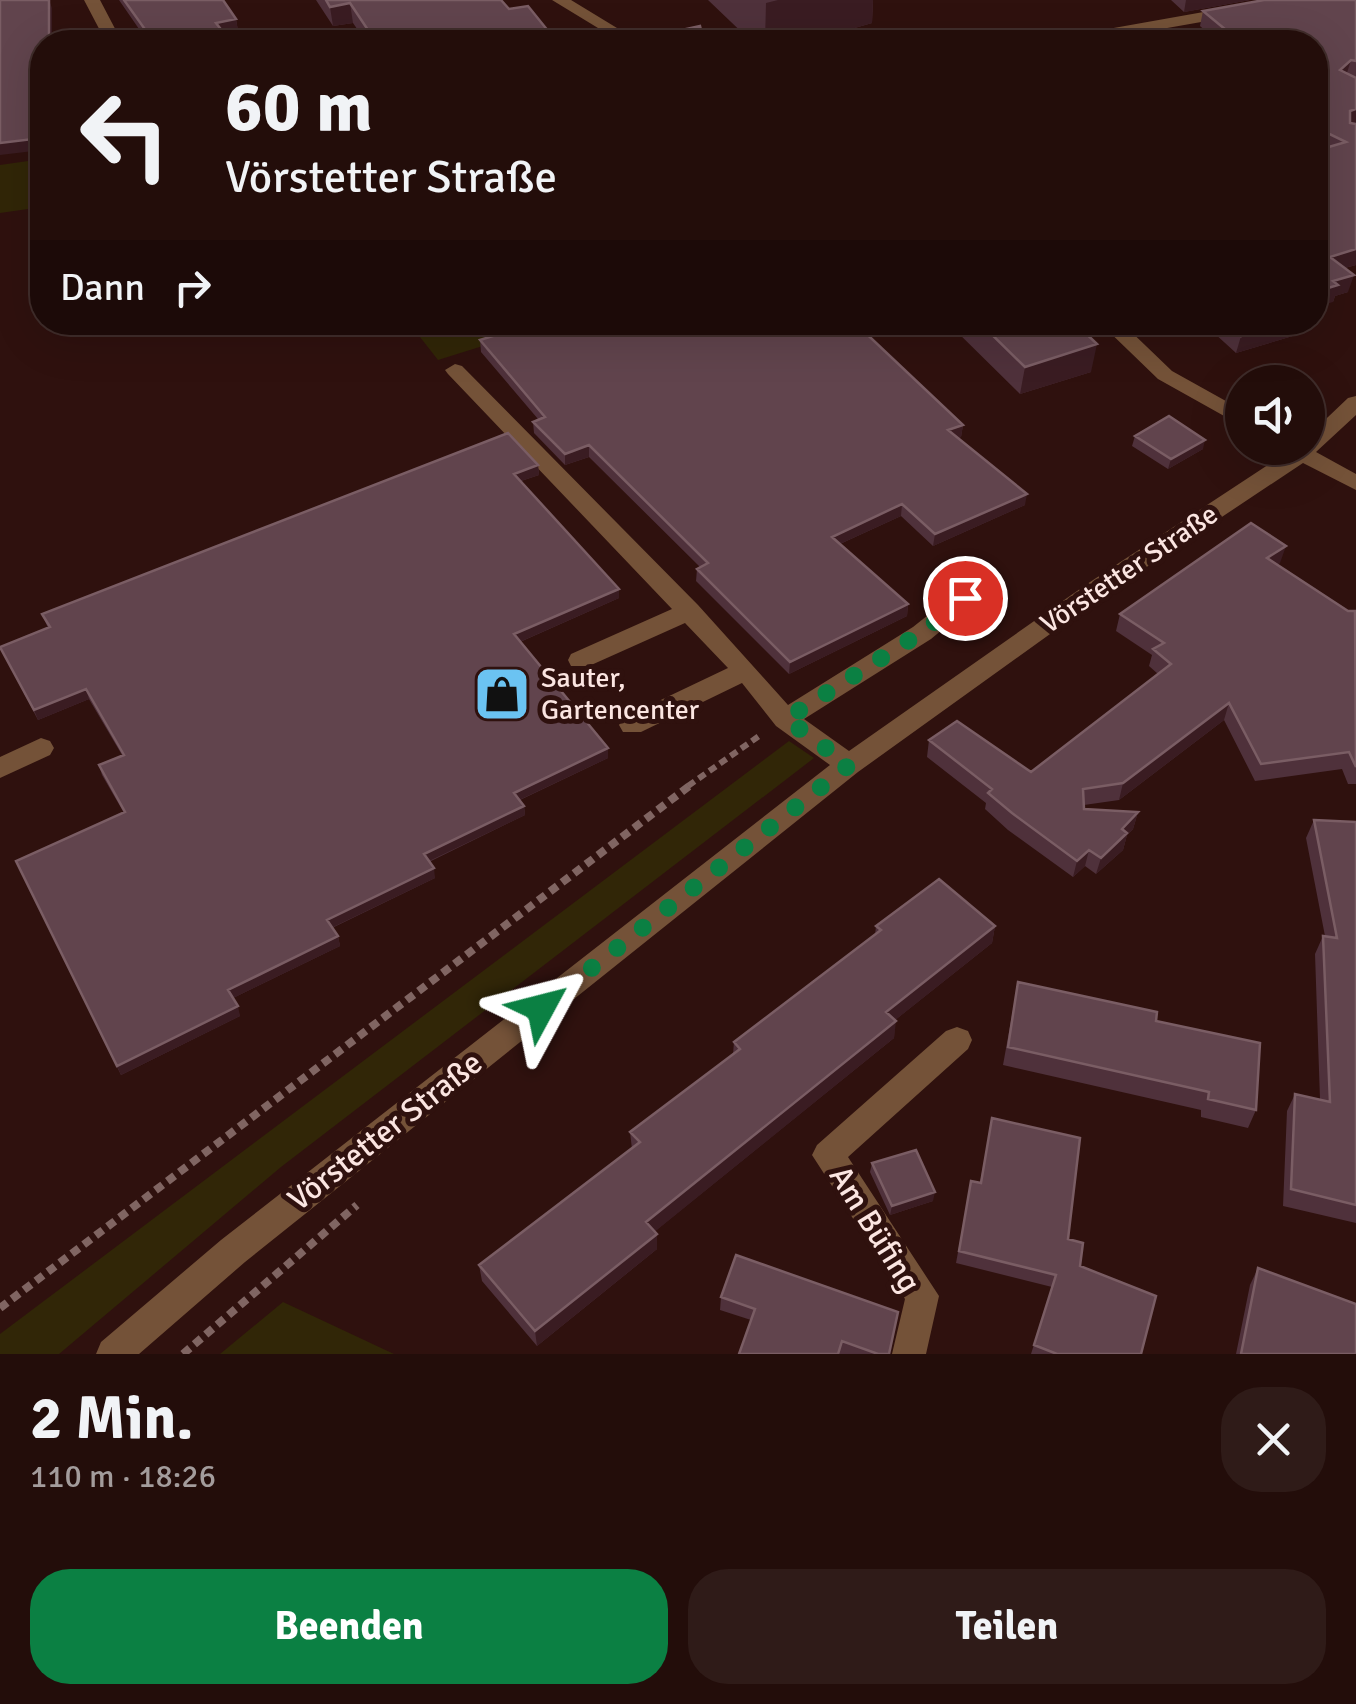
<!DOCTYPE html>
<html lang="de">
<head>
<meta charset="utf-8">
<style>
  :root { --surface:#230d0a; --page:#2f1b18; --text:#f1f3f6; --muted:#a39c9c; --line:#402d2b; --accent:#0b8043 }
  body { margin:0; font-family:Signika,sans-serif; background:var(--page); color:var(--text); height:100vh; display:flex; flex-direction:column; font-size:38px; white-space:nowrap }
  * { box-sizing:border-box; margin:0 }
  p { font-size:32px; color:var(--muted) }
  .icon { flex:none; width:55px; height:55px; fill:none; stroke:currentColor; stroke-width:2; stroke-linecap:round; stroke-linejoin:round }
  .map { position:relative; height:1354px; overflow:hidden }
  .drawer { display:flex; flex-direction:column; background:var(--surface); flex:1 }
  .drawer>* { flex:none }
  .hud { position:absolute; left:30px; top:30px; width:1298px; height:305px; border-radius:40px; box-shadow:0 10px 40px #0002,0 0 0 2px var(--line); background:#230d0a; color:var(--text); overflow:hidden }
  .buttons { position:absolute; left:1225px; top:365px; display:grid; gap:20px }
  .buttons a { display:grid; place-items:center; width:100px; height:100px; border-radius:50%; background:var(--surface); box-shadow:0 10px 40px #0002,0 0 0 2px var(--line); font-size:50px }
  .pin { position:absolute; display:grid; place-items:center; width:85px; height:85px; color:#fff; margin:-42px; border:5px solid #fff; border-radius:50%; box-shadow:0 2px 10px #0007 }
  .me { position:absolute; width:110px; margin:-55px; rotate:52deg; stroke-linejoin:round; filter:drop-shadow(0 0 8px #0008) }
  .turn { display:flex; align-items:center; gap:35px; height:210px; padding:0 30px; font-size:45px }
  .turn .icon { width:130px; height:130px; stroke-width:2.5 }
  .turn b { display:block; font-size:70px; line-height:85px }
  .then { display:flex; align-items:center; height:95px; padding:0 30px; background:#0003; gap:20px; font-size:38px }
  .round { display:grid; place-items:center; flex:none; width:105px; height:105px; border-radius:40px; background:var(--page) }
  .headline { display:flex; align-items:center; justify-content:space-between; height:170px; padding:0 30px }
  h1 { font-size:60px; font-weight:800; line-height:75px }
  .button { display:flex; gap:20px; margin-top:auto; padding:20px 30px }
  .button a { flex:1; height:115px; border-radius:40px; background:var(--accent); color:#fff; font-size:40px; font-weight:800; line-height:115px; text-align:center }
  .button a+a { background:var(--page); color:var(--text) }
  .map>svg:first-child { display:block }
  .green { fill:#312607 }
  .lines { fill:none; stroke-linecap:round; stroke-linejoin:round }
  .path-far1 { stroke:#806562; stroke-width:6; stroke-dasharray:8 5; stroke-linecap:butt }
  .path { stroke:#806562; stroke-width:8; stroke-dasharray:9 6; stroke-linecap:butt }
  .minor { fill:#745238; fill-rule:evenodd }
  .wall { fill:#4f313b }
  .shaded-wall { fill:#3a1c22 }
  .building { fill:#61444d; stroke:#7a5d64; stroke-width:2.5 }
  .route { stroke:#0b8043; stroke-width:18; stroke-dasharray:0 32.4 }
  .labels { text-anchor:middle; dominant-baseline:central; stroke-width:10; stroke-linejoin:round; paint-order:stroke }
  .street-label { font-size:28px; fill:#fbe5e1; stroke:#2f110e }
  .poi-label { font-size:28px; fill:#fbe5e1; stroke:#2f110e; text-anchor:start }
  .near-street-label { font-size:32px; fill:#fbe5e1; stroke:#2f110e }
</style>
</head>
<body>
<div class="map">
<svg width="1356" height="1354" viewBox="0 0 1356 1354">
  <rect width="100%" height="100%" fill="#2f110e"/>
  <path class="green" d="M42 159V207L0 213V165Z
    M409 323H557L438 360Z
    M789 741 814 758 281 1167 59 1354H0V1334Z
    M283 1302 394 1354H220Z"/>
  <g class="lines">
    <path class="path-far1" d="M688 786 759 736"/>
    <path class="path" d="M0 1308 692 784
      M183 1354 357 1205"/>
    <path class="minor" d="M84 0H100L122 42H106Z
      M552 0H571L640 42H621Z
      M1271 0H1306L1298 5 1088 42H1055L1063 37Z
      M1099 322H1121L1172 371 1242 410V426L1158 379Z
      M455 364 462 366 698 605 788 705 913 627 957 592H973L977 598 973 604 931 639 804 719 849 751 1087 584 1286 453 1282 448H1308V436L1348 398 1356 396V415L1316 452 1356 474V490L1303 463 1103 596 858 772 245 1262 139 1354H96L101 1342 221 1240 830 765 776 726 742 683 641 732H623L619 725 623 718 728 668 685 623 589 666H571L568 660 571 654 672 609 448 374 445 370Z
      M41 738 50 741 54 748 50 755 0 778V757Z
      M957 1027 968 1031 972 1040 968 1049 848 1157 939 1296 926 1354H892L905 1299 812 1155 817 1145 946 1031Z"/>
  </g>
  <path class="wall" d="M119 0H223L236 19 238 31 224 34 231 42H148Z
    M316 0H501L509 9 557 42H366L353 23 333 26Z
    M708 0H873L872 23 813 40V42H752Z
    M1171 0H1250L1184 12Z
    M1356 0V265L1345 268 1348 292 1335 296 1333 302 1322 149 1315 145V42L1211 36 1200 26 1203 11Z
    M947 322H1074L1091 372 1020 394Z
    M1202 322H1299L1296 335 1236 353Z
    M480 340 963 425 961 437 958 438 1025 505 933 546 901 516 840 544 908 604 907 616 789 674 696 581 697 569 700 567 589 457 565 465 534 433 533 422 538 419 481 352Z
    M1135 436 1203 449 1168 469 1132 446Z
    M538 465 539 475 521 481 619 589V598L520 642 608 748V758L520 800 524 806 525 815 429 862 435 878 332 928 338 936 340 946 233 998 240 1016 121 1075 20 870 124 813 102 775 99 765 122 755 89 699 38 720 0 647 48 628 42 614Z
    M1280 563 1277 565 1348 611 1356 614V784H1348L1342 769 1255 781 1224 720 1119 800 1084 805V809L1138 812 1133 829 1127 835 1123 850 1096 874 1085 866 1073 877 1008 830 985 809 986 803 927 757 929 740 1031 772 1158 674 1149 666 1152 655 1116 631 1120 614Z
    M1314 820 1356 822V1223L1283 1206 1287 1111 1295 1094 1320 1099 1315 954 1323 936H1325L1306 838Z
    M876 926H995L992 943 895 1020 894 1038 655 1231 657 1249 537 1346 482 1281 479 1265 632 1149 630 1132 733 1054 734 1042 875 935Z
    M1018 982 1156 1021 1256 1110 1248 1128 1201 1117V1110L1003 1065Z
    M992 1118 1068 1239 1080 1266 1141 1354H1031L1052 1287 956 1263 971 1181 980 1183Z
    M872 1163 933 1201 890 1215 870 1172Z
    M1258 1268 1356 1354H1236L1250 1285Z
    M721 1297 889 1354H739L751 1320 720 1310Z"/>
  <path class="shaded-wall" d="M49 0 52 8V42H49Z
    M778 0H873L872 23 813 40V42H765L766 3Z
    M1186 0H1250L1184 12Z
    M350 3 353 23 333 26 330 7Z
    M236 19 238 31 219 35 216 23Z
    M1351 60 1346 76 1340 70Z
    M1356 109V124L1345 127 1350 111Z
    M42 138V150L0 155V143Z
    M1356 249V265L1325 273 1330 257Z
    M1354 275 1348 292 1335 296 1333 302 1315 307V292L1333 281Z
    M1284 322H1299L1296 335 1236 353 1241 336Z
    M1097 344 1091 372 1020 394 1025 367Z
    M963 425 961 437 947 442 948 430Z
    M1205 440 1203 449 1168 469 1171 459Z
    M589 445V457L565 465V454Z
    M538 465 539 475 515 483 514 474Z
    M1027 494 1025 505 933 546 935 534Z
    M902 504 901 516 831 548 832 537Z
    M1286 546 1280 563 1262 575 1267 558Z
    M619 589V598L515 644 514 634Z
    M908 604 907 616 789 674 790 662Z
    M86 689 89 699 38 720 34 710Z
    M1229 703 1224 720 1119 800 1123 783Z
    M608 748V758L515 802 514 793Z
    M524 806 525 815 425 863 424 854Z
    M1138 812 1133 829 1127 835 1123 850 1096 874 1101 858 1122 829Z
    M1089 850 1085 866 1073 877 1077 861Z
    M434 868 435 878 329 929 327 920Z
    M995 926 992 943 884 1029 886 1012Z
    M338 936 340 946 231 999 228 990Z
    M238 1006 240 1016 121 1075 117 1066Z
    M896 1021 894 1038 647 1238 646 1222Z
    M935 1192 933 1201 890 1215 892 1206Z
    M657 1234V1249L537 1346 535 1331Z"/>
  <path class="building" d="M0 0H49V42H42V138L0 143Z
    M124 0H223L236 19 216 23 231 42H154Z
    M326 0H501L509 9 528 6 557 42H376L350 3 330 7Z
    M1264 0H1356V61L1351 60 1340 70 1356 78V109L1350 111V123L1356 124V249L1330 257 1354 275 1333 281 1338 285 1315 292V151L1346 142 1315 127V42H1197L1226 30 1203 11Z
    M700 26 704 42H627Z
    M538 322H854L963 425 948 430 1027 494 935 534 902 504 832 537 908 604 790 662 697 569 708 563 589 445 565 454 533 422 545 417 480 340Z
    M979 322H1074L1097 344 1025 367Z
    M1226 322H1286L1241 336Z
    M1169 416 1205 440 1171 459 1135 436Z
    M508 433 538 465 514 474 619 589 514 634 608 748 514 793 524 806 424 854 434 868 327 920 338 936 228 990 238 1006 117 1066 16 861 125 812 99 765 124 755 86 689 34 710 0 647 50 627 42 614Z
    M1251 523 1286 546 1267 558 1348 611H1355L1356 767 1349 752 1261 764 1229 703 1123 783 1083 789 1084 809 1138 812 1122 829 1127 833 1101 858 1089 850 1077 861 1012 813 988 793 992 789 929 740 957 721 1031 772 1171 664 1153 649 1164 643 1120 614Z
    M1314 820 1356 822V1205L1291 1189 1295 1094 1330 1102 1323 936 1337 938Z
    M939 879 995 926 886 1012 896 1021 646 1222 657 1234 535 1331 479 1265 640 1142 630 1132 740 1049 734 1042 881 930 876 926Z
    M1018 982 1157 1012 1156 1021 1260 1043 1256 1110 1208 1099 1209 1092 1008 1047Z
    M992 1118 1080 1138 1068 1239 1083 1243 1080 1266 1156 1296 1141 1354H1057L1034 1345 1056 1275 959 1251 971 1181 981 1183Z
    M916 1150 935 1192 892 1206 872 1163Z
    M736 1255 898 1312 889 1354H878L842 1341 838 1354H739L755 1309 721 1297Z
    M1258 1268 1356 1304V1354H1241Z"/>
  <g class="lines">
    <path class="route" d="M541 1008 849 765 786 719 922 632 965 598"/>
  </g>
  <defs>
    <g id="shop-square" transform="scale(2.875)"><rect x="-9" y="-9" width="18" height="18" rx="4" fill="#6bc3f2" stroke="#2f110e"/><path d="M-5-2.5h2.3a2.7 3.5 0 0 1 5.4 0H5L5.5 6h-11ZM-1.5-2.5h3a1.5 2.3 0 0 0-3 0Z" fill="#111"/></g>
  </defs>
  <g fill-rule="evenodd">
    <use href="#shop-square" x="502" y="694"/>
  </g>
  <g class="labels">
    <g class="street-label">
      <text transform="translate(1129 569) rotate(-34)">Vörstetter Straße</text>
    </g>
    <g class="poi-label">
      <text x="541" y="678">Sauter,<tspan x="541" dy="32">Gartencenter</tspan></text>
    </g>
    <g class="near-street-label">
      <text transform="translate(385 1131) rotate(-38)">Vörstetter Straße</text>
      <text transform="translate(875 1229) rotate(58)">Am Büfing</text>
    </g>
  </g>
</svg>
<div class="buttons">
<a><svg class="icon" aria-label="sound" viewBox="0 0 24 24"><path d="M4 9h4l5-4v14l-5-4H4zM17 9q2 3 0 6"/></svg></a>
</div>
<div class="pin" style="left:965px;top:598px;background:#d93025"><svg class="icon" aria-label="arrive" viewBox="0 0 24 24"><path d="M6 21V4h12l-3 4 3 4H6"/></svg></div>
<svg class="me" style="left:541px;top:1008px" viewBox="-20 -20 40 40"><path d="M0-17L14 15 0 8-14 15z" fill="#0b8043" stroke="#fff" stroke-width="4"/></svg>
<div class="hud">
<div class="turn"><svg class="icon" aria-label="left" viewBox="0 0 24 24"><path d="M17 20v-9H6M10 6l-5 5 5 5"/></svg><div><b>60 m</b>Vörstetter Straße</div></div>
<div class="then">Dann<svg class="icon" aria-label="right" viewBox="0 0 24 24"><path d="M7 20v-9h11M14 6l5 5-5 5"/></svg></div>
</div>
</div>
<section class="drawer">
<div class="headline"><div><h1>2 Min.</h1><p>110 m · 18:26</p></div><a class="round"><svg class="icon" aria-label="close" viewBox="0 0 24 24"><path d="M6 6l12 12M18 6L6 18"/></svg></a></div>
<div class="button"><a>Beenden</a><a>Teilen</a></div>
</section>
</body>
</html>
